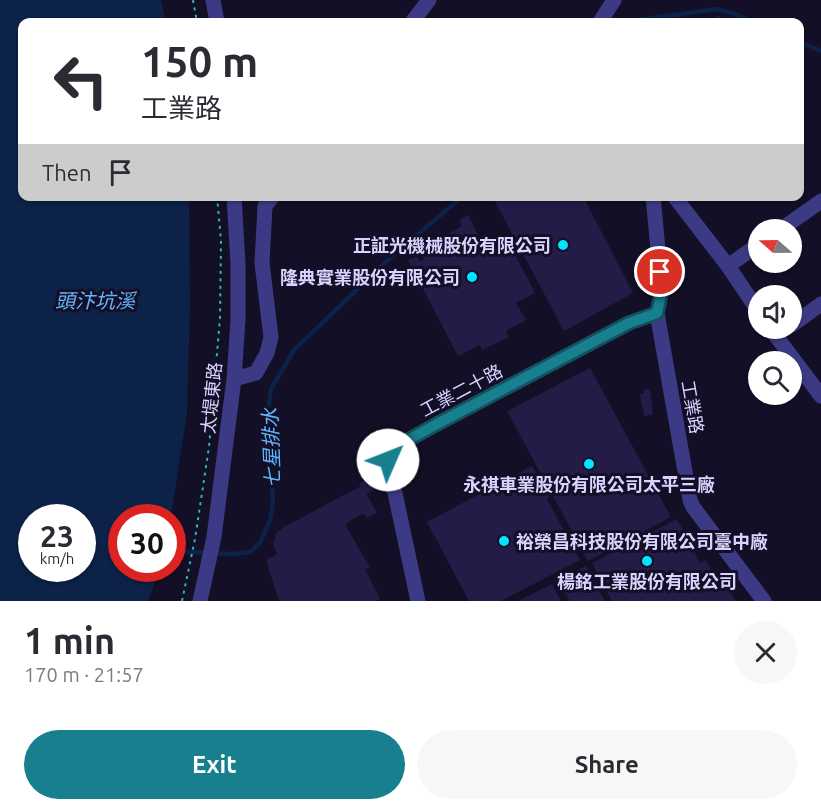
<!DOCTYPE html>
<html lang="en">
<head>
<meta charset="utf-8">
<style>
  :root { --surface:#fff; --page:#f7f7f7; --text:#2b2b33; --muted:#7c7c81; --accent:#187f8f }
  body { margin:0; font-family:Ubuntu,"Noto Sans TC",sans-serif; background:var(--page); color:var(--text); height:100vh; display:flex; flex-direction:column; font-size:22px; white-space:nowrap }
  * { box-sizing:border-box; margin:0 }
  p { font-size:20px; color:var(--muted) }
  .icon { flex:none; width:33px; height:33px; fill:none; stroke:currentColor; stroke-width:2; stroke-linecap:round; stroke-linejoin:round }
  .map { position:relative; height:601px; overflow:hidden }
  .drawer { display:flex; flex-direction:column; background:var(--surface); flex:1 }
  .drawer>* { flex:none }
  .top-card { position:absolute; left:18px; top:18px; width:786px; height:183px; border-radius:12px; box-shadow:0 2px 4px #0004; background:#fff; color:var(--text); overflow:hidden }
  .needle { width:39px; rotate:290deg }
  .fabs { position:absolute; left:748px; top:219px; display:grid; gap:12px }
  .fabs a { display:grid; place-items:center; width:54px; height:54px; border-radius:50%; background:var(--surface); box-shadow:0 2px 4px #0004; font-size:30px }
  .speed { position:absolute; left:18px; top:504px; display:flex; gap:12px; font-size:30px; font-weight:700; text-align:center }
  .speed>* { display:grid; place-content:center; width:78px; height:78px; border-radius:50%; background:var(--surface); box-shadow:0 2px 4px #0004; line-height:1 }
  .speed small { font-size:15px; font-weight:400 }
  .speed .limit { border:9px solid #d22; background:#fff; color:#111 }
  .pin { position:absolute; display:grid; place-items:center; width:51px; height:51px; color:#fff; margin:-26px; border:3px solid #fff; border-radius:50%; box-shadow:0 2px 6px #0007 }
  .me { position:absolute; width:66px; margin:-33px; rotate:46deg; stroke-linejoin:round; filter:drop-shadow(0 0 4px #0008) }
  .turn { display:flex; align-items:center; gap:21px; height:126px; padding:0 24px; font-size:27px }
  .turn .icon { width:78px; height:78px; stroke-width:2.5 }
  .turn b { display:block; font-size:42px; line-height:51px }
  .then { display:flex; align-items:center; height:57px; padding:0 24px; background:#0003; gap:12px; font-size:22px }
  .round { display:grid; place-items:center; flex:none; width:63px; height:63px; border-radius:32px; background:var(--page) }
  .summary { display:flex; align-items:center; justify-content:space-between; height:102px; padding:0 24px }
  h1 { font-size:36px; font-weight:700; line-height:45px }
  .button { display:flex; gap:12px; margin-top:auto; padding:12px 24px }
  .button a { flex:1; height:69px; border-radius:36px; background:var(--accent); color:#fff; font-size:24px; font-weight:700; line-height:69px; text-align:center }
  .button a+a { background:var(--page); color:var(--text) }
  .map>svg:first-child { display:block }
  .water { fill:#0c2248; fill-rule:evenodd }
  .lines { fill:none; stroke-linecap:round; stroke-linejoin:round }
  .stream { stroke:#0c2248; stroke-width:4.5 }
  .building { fill:#241b47 }
  .path { stroke:#2fb8b0; stroke-width:2; stroke-dasharray:3 4.5; stroke-linecap:butt }
  .minor { stroke:#3d3a85; stroke-width:15 }
  .route-casing { stroke:#10535d; stroke-width:15 }
  .route { stroke:#187f8f; stroke-width:10 }
  .poi-dot { fill:#00e5ff; stroke:#130f26; stroke-width:2 }
  .labels { text-anchor:middle; dominant-baseline:central; stroke-width:6; stroke-linejoin:round; paint-order:stroke }
  .poi-label { font-size:18px; font-weight:bold; fill:#d9d4ff; stroke:#130f26; text-anchor:end }
  .street-label { font-size:18px; fill:#d9d4ff; stroke:#130f26 }
  .water-label { font-size:20px; font-style:italic; fill:#62b6ff; stroke:#130f26 }
</style>
</head>
<body>
<div class="map">
<svg width="821" height="601" viewBox="0 0 821 601">
  <rect width="100%" height="100%" fill="#130f26"/>
  <path class="water" d="M0 0H161L166 22H22V196L189 197 190 304 187 414 171 515 170 518H122V568L160 569 148 601H0ZM32 518H82V568H32Z"/>
  <g class="lines">
    <path class="stream" d="M626 22 716 9 735 14 753 22
      M800 42 821 51
      M172 551 232 554 250 552 260 543 270 520 273 504 268 411 271 389 294 350 390 258 463 196"/>
  </g>
  <path class="building" d="M720 16 722 22H700Z
    M492 196H583L633 293 564 331Z
    M468 215 484 247 506 237 535 293 516 303 526 320 506 331 509 337 482 350 480 345 458 356 408 260 417 257 420 261 424 259 419 250 462 226 459 220Z
    M590 368 671 517 588 561 507 411Z
    M650 389 653 413 651 415 644 416 640 394 644 393V390Z
    M532 466 549 497 547 499 580 560 501 601H469L427 522Z
    M370 477 373 491 366 493 377 513 367 518 363 513 345 524 370 568 365 569 380 599 376 601H279L266 560 277 554 273 544 276 533 284 527 361 486 359 483Z
    M677 519 700 563 706 560 716 580 723 576 735 601H612L592 563Z
    M586 566 605 601H569L563 588 558 591 554 582Z
    M552 584 561 601H518Z"/>
  <g class="lines">
    <path class="path" d="M193 0 197 22
      M182 601 195 539 209 447 220 318 221 241 217 196"/>
    <path class="minor" d="M213 0 217 22
      M412 22 429 0
      M600 22 614 0
      M653 196 660 271 661 294 657 313 690 500 693 507 764 601
      M674 196 728 266 759 312
      M780 230 821 201
      M728 266 759 244
      M792 325 821 304
      M770 328 821 396
      M234 379 256 373 267 353 271 337 262 263 265 206 273 196
      M200 601 214 537 234 379 238 320V264L234 196
      M418 601 389 465 388 456 392 449 437 424 629 323 657 313"/>
  </g>
  <g class="lines">
    <g class="route-casing">
      <path id="route" d="M388 460V456L392 449 437 424 629 323 657 313 661 294 660 272"/>
    </g>
    <use href="#route" class="route"/>
  </g>
  <g class="poi-dot">
    <circle cx="563" cy="245" r="6"/>
    <circle cx="472" cy="277" r="6"/>
    <circle cx="589" cy="464" r="6"/>
    <circle cx="504" cy="541" r="6"/>
    <circle cx="647" cy="561" r="6"/>
  </g>
  <g class="labels">
    <g class="poi-label">
      <text x="551" y="245">正証光機械股份有限公司</text>
      <text x="460" y="277">隆典實業股份有限公司</text>
      <text x="589" y="484" text-anchor="middle">永祺車業股份有限公司太平三廠</text>
      <text x="516" y="541" text-anchor="start">裕榮昌科技股份有限公司臺中廠</text>
      <text x="647" y="581" text-anchor="middle">楊銘工業股份有限公司</text>
    </g>
    <g class="street-label">
      <text transform="translate(461 390) rotate(-28)">工業二十路</text>
      <text transform="translate(211 398) rotate(-84)">太堤東路</text>
      <text transform="translate(693 407) rotate(80)">工業路</text>
    </g>
    <g class="water-label">
      <text x="95" y="300">頭汴坑溪</text>
      <text transform="translate(271 448) rotate(-92)">七星排水</text>
    </g>
  </g>
</svg>
<div class="fabs">
<a><svg class="needle" viewBox="-14 -14 28 28"><path d="M0-13l5 13h-10z" fill="#e53935"/><path d="M0 13l5-13h-10z" fill="#7c7c81"/></svg></a>
<a><svg class="icon" aria-label="sound" viewBox="0 0 24 24"><path d="M4 9h4l5-4v14l-5-4H4zM17 9q2 3 0 6"/></svg></a>
<a><svg class="icon" aria-label="search" viewBox="0 0 24 24"><circle cx="10" cy="10" r="6"/><path d="M15 15l6 6"/></svg></a>
</div>
<div class="speed"><div>23<small>km/h</small></div><div class="limit">30</div></div>
<div class="pin" style="left:660px;top:272px;background:#d93025"><svg class="icon" aria-label="arrive" viewBox="0 0 24 24"><path d="M6 21V4h12l-3 4 3 4H6"/></svg></div>
<svg class="me" style="left:388px;top:460px" viewBox="-20 -20 40 40"><circle r="19" fill="#fff"/><path d="M0-13L10 11 0 6-10 11z" fill="#187f8f"/></svg>
<div class="top-card">
<div class="turn"><svg class="icon" aria-label="left" viewBox="0 0 24 24"><path d="M17 20v-9H6M10 6l-5 5 5 5"/></svg><div><b>150 m</b>工業路</div></div>
<div class="then">Then<svg class="icon" aria-label="arrive" viewBox="0 0 24 24"><path d="M6 21V4h12l-3 4 3 4H6"/></svg></div>
</div>
</div>
<section class="drawer">
<div class="summary"><div><h1>1 min</h1><p>170 m · 21:57</p></div><a class="round"><svg class="icon" aria-label="close" viewBox="0 0 24 24"><path d="M6 6l12 12M18 6L6 18"/></svg></a></div>
<div class="button"><a>Exit</a><a>Share</a></div>
</section>
</body>
</html>
